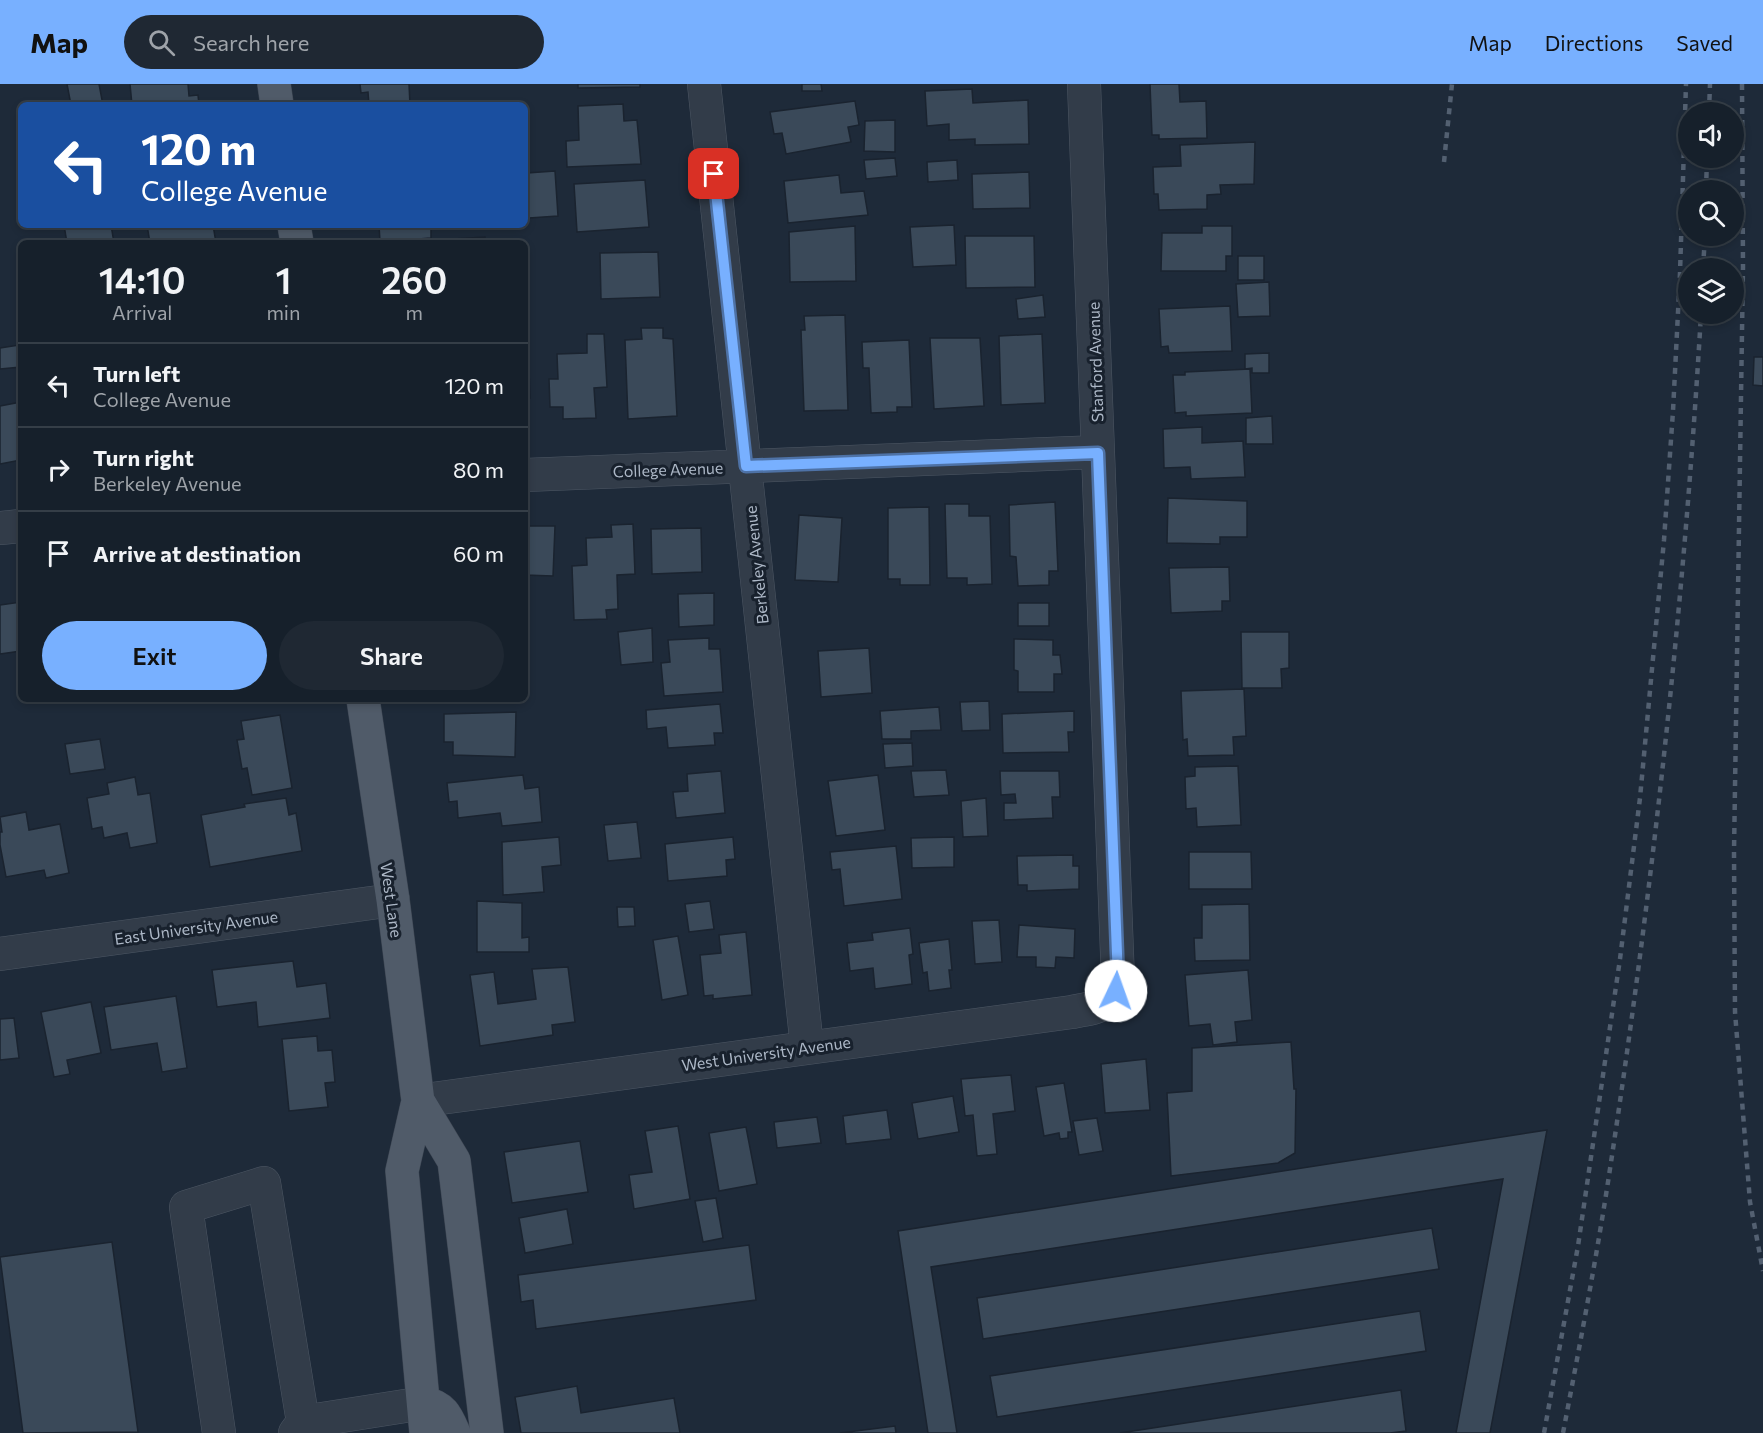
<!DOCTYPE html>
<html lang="en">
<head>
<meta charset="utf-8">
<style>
  :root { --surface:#16202b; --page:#1f2833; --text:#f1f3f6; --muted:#9ea3a9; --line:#353e47; --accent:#78b0ff }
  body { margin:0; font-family:Commissioner,sans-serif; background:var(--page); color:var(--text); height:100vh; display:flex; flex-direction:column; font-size:22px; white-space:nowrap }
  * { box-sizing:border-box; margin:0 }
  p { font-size:20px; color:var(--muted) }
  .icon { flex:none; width:33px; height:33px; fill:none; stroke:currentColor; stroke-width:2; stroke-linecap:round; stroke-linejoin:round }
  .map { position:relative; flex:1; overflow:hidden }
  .side { position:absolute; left:18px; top:156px; width:510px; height:462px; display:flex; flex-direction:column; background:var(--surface); border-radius:9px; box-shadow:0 3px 9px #0003,0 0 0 2px var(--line) }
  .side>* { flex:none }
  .guide { position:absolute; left:18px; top:18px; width:510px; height:126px; border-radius:9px; box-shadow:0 3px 9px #0003,0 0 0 2px var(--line); background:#1a4fa0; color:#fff; overflow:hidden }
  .fabs { position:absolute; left:1678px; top:18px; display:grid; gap:12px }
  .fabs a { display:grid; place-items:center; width:66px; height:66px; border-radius:50%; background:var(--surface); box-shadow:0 3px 9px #0003,0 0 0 2px var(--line); font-size:30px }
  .pin { position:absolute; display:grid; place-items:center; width:51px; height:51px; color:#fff; margin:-26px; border-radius:12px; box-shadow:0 3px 9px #0006 }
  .me { position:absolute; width:66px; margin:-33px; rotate:3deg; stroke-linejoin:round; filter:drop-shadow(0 0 4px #0008) }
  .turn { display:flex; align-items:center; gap:21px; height:126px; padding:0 24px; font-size:27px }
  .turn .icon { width:78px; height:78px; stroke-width:2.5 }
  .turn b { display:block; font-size:42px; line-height:51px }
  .eta { display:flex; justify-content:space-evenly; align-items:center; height:102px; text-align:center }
  .eta b { font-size:36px; font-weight:600; line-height:42px }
  .action { display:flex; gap:12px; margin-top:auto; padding:12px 24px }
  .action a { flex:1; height:69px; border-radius:36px; background:var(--accent); color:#111; font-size:24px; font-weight:600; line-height:69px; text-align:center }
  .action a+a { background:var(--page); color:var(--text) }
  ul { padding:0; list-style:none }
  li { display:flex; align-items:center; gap:18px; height:84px; padding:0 24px; border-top:2px solid var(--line) }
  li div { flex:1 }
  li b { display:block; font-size:22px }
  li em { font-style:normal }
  header { display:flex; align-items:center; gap:36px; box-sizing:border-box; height:84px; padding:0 30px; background:var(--accent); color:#111 }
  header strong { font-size:28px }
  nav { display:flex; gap:33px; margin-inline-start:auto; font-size:21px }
  .search { width:420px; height:54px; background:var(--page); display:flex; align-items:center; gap:15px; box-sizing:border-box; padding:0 21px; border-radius:33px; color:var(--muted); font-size:22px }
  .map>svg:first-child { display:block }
  .building { fill:#3a4959; stroke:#1a232f; stroke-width:1.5 }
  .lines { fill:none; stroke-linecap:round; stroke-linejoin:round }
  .minor-casing { stroke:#4d5764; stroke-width:34 }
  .major-casing { stroke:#3c4552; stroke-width:34 }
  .minor { stroke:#323c49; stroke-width:33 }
  .major { stroke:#505b69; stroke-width:33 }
  .rail { stroke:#536071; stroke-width:4.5; stroke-dasharray:6 6; stroke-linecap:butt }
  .route-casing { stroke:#4e72a6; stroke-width:15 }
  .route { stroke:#78b0ff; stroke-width:10 }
  .labels { text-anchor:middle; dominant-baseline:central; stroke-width:6; stroke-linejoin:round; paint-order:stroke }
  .street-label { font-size:16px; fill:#acb7c6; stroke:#18212d }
</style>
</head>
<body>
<header>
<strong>Map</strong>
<div class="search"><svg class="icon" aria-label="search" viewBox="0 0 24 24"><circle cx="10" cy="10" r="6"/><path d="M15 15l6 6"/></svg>Search here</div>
<nav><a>Map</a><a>Directions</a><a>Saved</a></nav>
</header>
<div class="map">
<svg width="1763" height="1349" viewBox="0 0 1763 1349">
  <rect width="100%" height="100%" fill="#1e2a39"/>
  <path class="building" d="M67 0H99L103 21H71Z
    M130 0H188L189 12 198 11 199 21H132Z
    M360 0H409L410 21H369L368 8 361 9Z
    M578 0H640V3L578 4Z
    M802 0H821L822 7H802Z
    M1150 0H1179L1180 18 1206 17 1207 54 1159 55V51H1152Z
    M972 5 973 19 1028 16 1029 60 975 61V55L949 56V40L927 42 925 7Z
    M855 17 859 41 848 43 851 58 786 70 782 49 774 50 770 28Z
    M494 18V21H456V19Z
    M623 20 624 37 637 36 641 80 567 83 566 57 579 56 578 22Z
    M895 36V68L864 67 865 37Z
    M1255 58 1254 100 1220 101 1221 110 1207 111V125L1159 126 1158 110H1154L1153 83 1181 82 1180 61Z
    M895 74 897 92 866 95 864 76Z
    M957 76 958 96 928 98 927 78Z
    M555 87 558 132 529 134 527 89Z
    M1029 88 1030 124 973 125 972 90Z
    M839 91 841 109 864 107 868 131 788 139 784 97Z
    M645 96 649 143 577 148 574 100Z
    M64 141H111L114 159H67Z
    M147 141H213L216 159H150Z
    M379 141H431V154L380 158Z
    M954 141 956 181 913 183 910 143Z
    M855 142 856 197 790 198 789 148Z
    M1202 142H1232V172H1226V187H1161L1162 149H1202Z
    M965 152H1034L1035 203 966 204Z
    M485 153V159H454V155Z
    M658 168 660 213 601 215 600 169Z
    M1238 172H1264V196H1238Z
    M1269 198 1270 232 1238 233 1236 200Z
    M1043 211 1045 233 1018 235 1016 215Z
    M1230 222 1232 267 1169 269 1168 262 1161 263 1159 225Z
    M845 231 848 326 804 327 801 246H805L804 232Z
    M641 244H663V254L673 255 677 332 628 335 625 256 642 255Z
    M587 250H604L607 303 594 304 596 334 563 335V323H550L549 295H558L557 270 587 269Z
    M1042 250 1045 319 1001 321 999 252Z
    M930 254H980L984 322 934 325Z
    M909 256 912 323H897V328L871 329 869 284H863L862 258Z
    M19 261 21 283 0 285V264Z
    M1269 269V289H1252V284L1245 285V270Z
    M1754 273H1763V302L1753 301Z
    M1250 285 1252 329 1186 332V328L1175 329 1173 291H1185V288Z
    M529 286 530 314H525V287Z
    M21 318V376L0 380V322Z
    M1272 332 1273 360H1246V334Z
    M1202 343V359L1243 357 1245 393 1191 395 1190 383 1164 384 1163 345Z
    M1168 414 1247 417V453H1220V460L1167 459Z
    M1055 418 1058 487H1049V501L1018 502 1016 473 1010 472 1009 421Z
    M945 420H969V432H990L992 500 967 501V494H947Z
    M929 423 930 501H900V495H888V424Z
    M799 431 842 434 838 498 795 496Z
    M633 440 635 490 617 491 618 525 606 526 607 535 574 536 572 482 587 481 586 454 612 453 611 441Z
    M525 442H555L553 492 525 491Z
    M701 444 702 488 652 490 651 445Z
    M1229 483 1230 517H1222V527L1171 529 1169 484Z
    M714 509V541L679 543 678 510Z
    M21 518V567L0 570V521Z
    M1018 519H1049V542H1018Z
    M652 544 653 578 621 581 618 548Z
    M1241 548H1289V584L1281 585 1282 604H1242Z
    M709 554V565H720L723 608 664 612 661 579 670 578 668 556Z
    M1014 555 1053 556V571H1060L1062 590H1054V608H1018V587L1014 586Z
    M869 564 872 609 821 613 818 567Z
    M1244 605 1246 652 1233 653 1234 671 1188 672 1187 655 1183 656 1181 607Z
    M989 617 990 646 962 647 960 618Z
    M720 620 723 649H714L715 661 668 664 666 643 647 645 646 626Z
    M939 623 941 646 911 647V655H882L880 627Z
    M1074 627V648H1068L1069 668 1003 669 1002 630Z
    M516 628 515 673 453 671V658H444V630Z
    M280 631 292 704 252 711 247 684 242 685 237 656 244 655 241 637Z
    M100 655 105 685 70 690 65 660Z
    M912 659 913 682 885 684 883 660Z
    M1238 682 1241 741 1197 743 1196 724 1186 725 1185 693 1195 692V683Z
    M946 686 949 711 914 713 911 687Z
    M721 687 725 729 676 734 673 708 688 707 687 690Z
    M1000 687H1059L1060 713H1052L1053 734 1004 736V719H1016L1015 710 1001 711Z
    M523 691 525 705 539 703 542 738 502 742 500 729 458 734 457 717 449 718 447 699Z
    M878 691 885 746 836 752 828 697Z
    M135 693 138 711 150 709 157 759 130 764 127 749 104 754 102 743 92 745 87 714 109 710 107 699Z
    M286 714 289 731 296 729 302 767 210 783 201 731 245 723 244 720Z
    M986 714 988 752 963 753 961 717Z
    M26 728 29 746 60 740 69 789 46 794 44 786 6 793 0 761V748H2L0 733Z
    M637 738 641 774 608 777 604 741Z
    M559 753 561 781 542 783 544 808 503 811 502 758Z
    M733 753 735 775 726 776 727 792 668 797 665 760Z
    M954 753V783L912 784 911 754Z
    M896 762 902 815 844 822 840 785 832 786 830 768Z
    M1189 768H1251L1252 805H1189Z
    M1073 771V782H1079V805L1027 807V801H1018L1017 772Z
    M477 817 522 819V854L529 853V868H477Z
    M710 817 714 845 689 848 685 820Z
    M1249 820 1250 876 1195 877 1194 854H1202V821Z
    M617 823H634L635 842 618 843Z
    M999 836 1002 878 975 880 972 837Z
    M1019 841 1075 845 1074 874 1056 873 1055 884 1036 883V873H1017Z
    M910 844 913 870 909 871 912 900 875 905 873 884 850 887 847 859 873 856 872 849Z
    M746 848 752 911 713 915V911L704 912 700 871 721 869 719 851Z
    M678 852 688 911 662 916 653 856Z
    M949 855 952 886H949L951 904 929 907 927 888 923 889 919 859Z
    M293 877 297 903 326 899 330 934 258 943 256 918 217 923 212 886Z
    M568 883 575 938 552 941 553 951 480 962 470 891 494 888 498 920 536 915 532 885Z
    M1248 886 1252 936 1235 938 1237 958 1213 961 1210 940 1189 942 1185 891Z
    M176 912 187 984 162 988 157 959 111 966 104 923Z
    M91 918 101 969 67 976 70 990 54 993 41 928Z
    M14 934 19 974 0 976V935Z
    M317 952 318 967 332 966 335 998 325 999 328 1023 289 1027 282 955Z
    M1291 958 1294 1005H1296L1295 1069 1278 1079 1171 1092 1167 1009 1192 1007V964Z
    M1146 975 1150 1026 1105 1029 1101 980Z
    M1011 991 1015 1027 993 1030 997 1070 977 1072 973 1031 965 1032 961 995Z
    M1064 999 1072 1048H1068V1054L1060 1055 1059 1049 1044 1052 1036 1003Z
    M953 1012 959 1048 918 1055 912 1019Z
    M887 1026 891 1055 846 1060 843 1032Z
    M817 1033 821 1059 777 1064 774 1038Z
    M1097 1034 1103 1067 1079 1071 1073 1037Z
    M678 1042 690 1115 634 1125 629 1091 652 1088 645 1047Z
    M746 1043 757 1100 719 1107 709 1049Z
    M1547 1046 1490 1349H1456L1503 1095 931 1183 957 1349H928L898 1147Z
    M580 1057 588 1108 512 1119 504 1068Z
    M716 1114 723 1154 703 1158 695 1117Z
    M567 1125 573 1160 525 1169 519 1134Z
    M1432 1144 1439 1185 983 1255 977 1214Z
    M112 1158 138 1348 23 1349 0 1173Z
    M749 1161 756 1216 536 1245 533 1216 521 1218 518 1191Z
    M1420 1227 1426 1267 997 1333 990 1292Z
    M577 1302 581 1329 674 1314 680 1349H521L515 1313Z
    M1401 1306 1406 1347 1390 1349H1120Z
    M895 1342 896 1349H840Z"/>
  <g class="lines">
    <g class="minor-casing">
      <path id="minor" d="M704 0 807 963
        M525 391 1098 368
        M0 444 21 442
        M0 870 393 816
        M418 1017 1072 928C1096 923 1112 924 1118 896L1084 0
        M303 1338 424 1319
        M219 1349 186 1123 264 1099 303 1338 295 1349"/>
    </g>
    <g class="major-casing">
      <path id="major" d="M274 0 277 21
        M294 141 297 159
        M363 615 393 816 418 1017 402 1087 426 1349
        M418 1017 454 1077 487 1349
        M424 1319C443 1322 447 1333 454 1349"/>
    </g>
    <use href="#minor" class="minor"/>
    <use href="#major" class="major"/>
    <path class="rail" d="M1742 0 1743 183 1734 768 1735 928 1750 1118 1763 1187
      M1709 28 1710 0
      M1444 78 1452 0
      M1706 106 1707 74
      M1703 184 1705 152
      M1544 1349 1578 1162 1620 875 1640 714 1664 456 1673 327 1680 189 1686 0
      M1563 1349C1579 1265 1595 1182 1608 1098 1652 810 1684 521 1701 230"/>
  </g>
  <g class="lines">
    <g class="route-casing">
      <path id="route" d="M714 90 746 382 1098 369 1118 896 1116 907"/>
    </g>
    <use href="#route" class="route"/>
  </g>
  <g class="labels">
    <g class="street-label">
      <text transform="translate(1095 278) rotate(-92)">Stanford Avenue</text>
      <text transform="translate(668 385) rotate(-2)">College Avenue</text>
      <text transform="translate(756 481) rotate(-96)">Berkeley Avenue</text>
      <text transform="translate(392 816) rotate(82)">West Lane</text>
      <text transform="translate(196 843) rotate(-8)">East University Avenue</text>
      <text transform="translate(766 969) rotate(-8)">West University Avenue</text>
    </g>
  </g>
</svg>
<div class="fabs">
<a><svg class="icon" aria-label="sound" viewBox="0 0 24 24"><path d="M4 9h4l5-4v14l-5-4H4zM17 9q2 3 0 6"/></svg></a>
<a><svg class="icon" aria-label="search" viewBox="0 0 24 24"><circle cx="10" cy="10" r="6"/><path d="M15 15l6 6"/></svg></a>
<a><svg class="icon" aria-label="layers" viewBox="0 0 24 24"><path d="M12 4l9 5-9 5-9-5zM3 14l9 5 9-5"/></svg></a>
</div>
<div class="pin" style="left:714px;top:90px;background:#d93025"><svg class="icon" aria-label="arrive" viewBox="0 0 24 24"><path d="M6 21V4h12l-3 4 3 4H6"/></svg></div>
<svg class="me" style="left:1116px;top:907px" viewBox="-20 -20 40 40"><circle r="19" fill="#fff"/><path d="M0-13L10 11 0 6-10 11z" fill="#78b0ff"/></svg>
<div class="guide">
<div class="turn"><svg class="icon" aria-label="left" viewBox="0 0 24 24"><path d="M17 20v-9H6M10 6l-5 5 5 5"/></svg><div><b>120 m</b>College Avenue</div></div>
</div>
<section class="side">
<div class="eta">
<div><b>14:10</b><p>Arrival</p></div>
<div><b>1</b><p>min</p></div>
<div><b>260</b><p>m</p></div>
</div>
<ul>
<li><svg class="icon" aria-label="left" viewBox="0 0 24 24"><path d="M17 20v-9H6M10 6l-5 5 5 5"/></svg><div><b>Turn left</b><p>College Avenue</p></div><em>120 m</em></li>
<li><svg class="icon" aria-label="right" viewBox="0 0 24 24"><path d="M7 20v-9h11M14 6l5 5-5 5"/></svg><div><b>Turn right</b><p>Berkeley Avenue</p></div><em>80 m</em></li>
<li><svg class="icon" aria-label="arrive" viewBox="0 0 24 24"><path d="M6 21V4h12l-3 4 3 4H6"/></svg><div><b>Arrive at destination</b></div><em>60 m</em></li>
</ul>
<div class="action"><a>Exit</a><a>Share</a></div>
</section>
</div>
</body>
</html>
